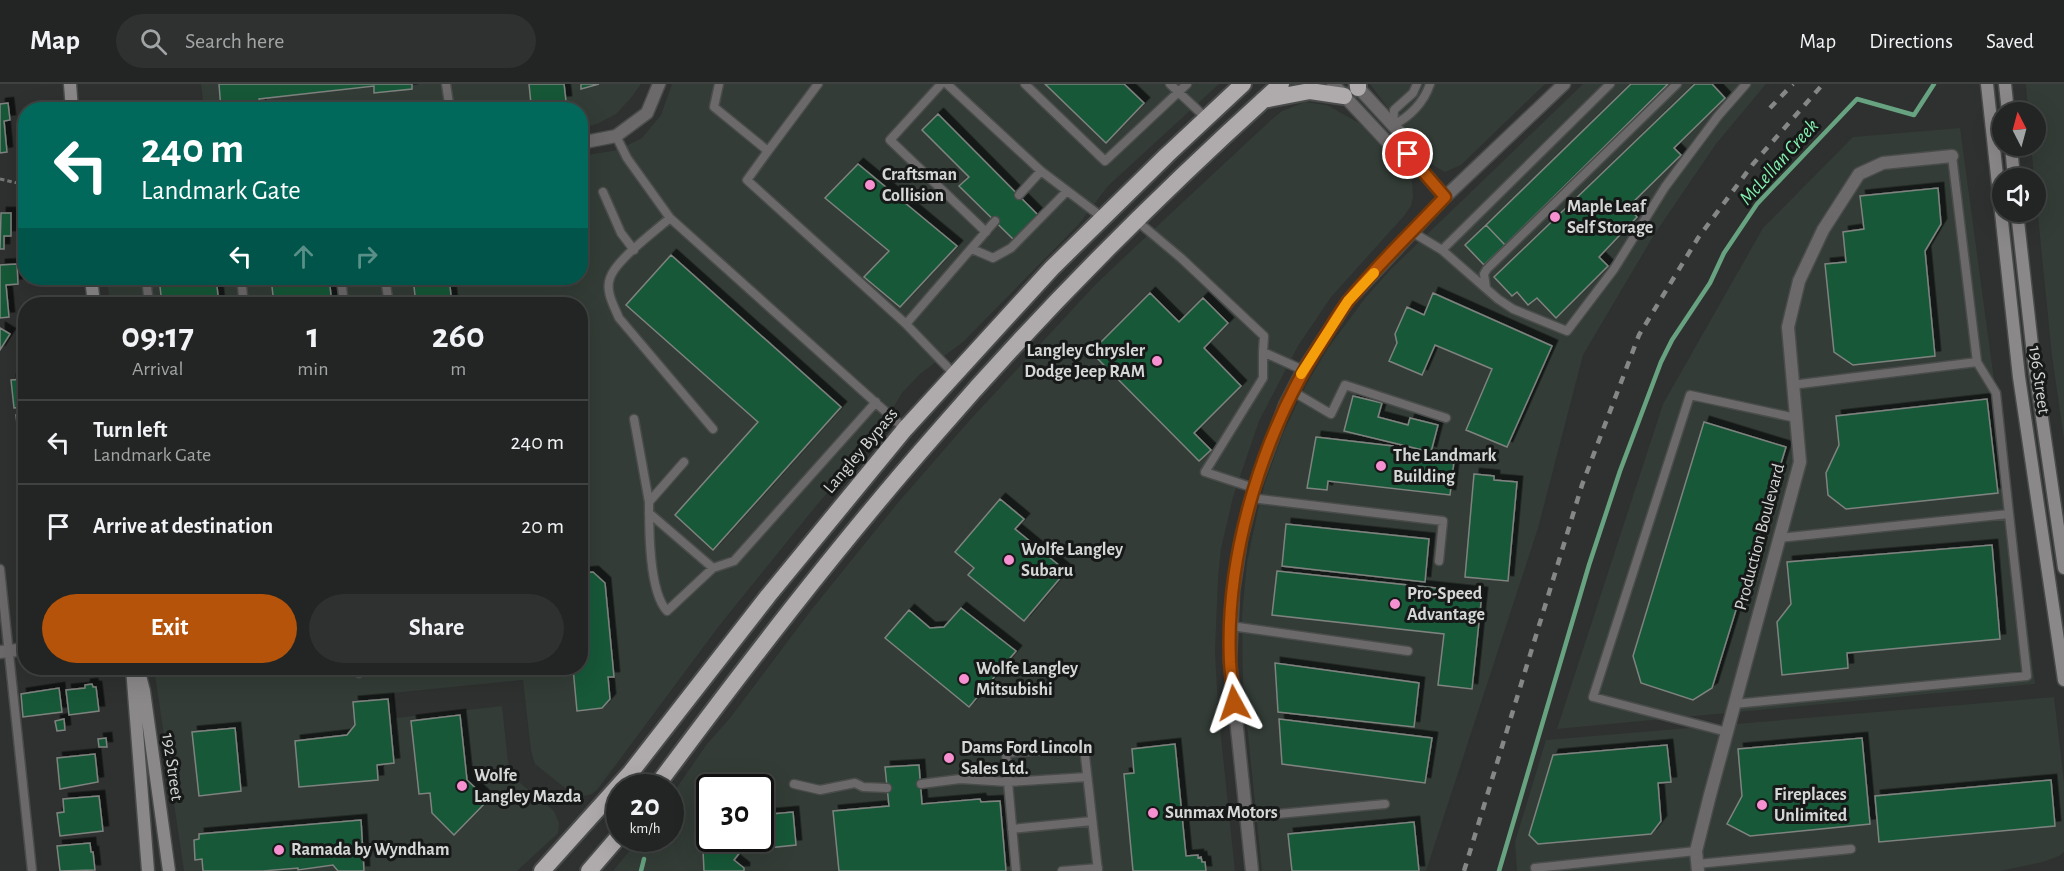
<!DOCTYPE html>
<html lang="en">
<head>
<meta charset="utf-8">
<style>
  :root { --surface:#222523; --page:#2e3130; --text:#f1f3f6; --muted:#a2a5a6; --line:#3f4241; --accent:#b45309 }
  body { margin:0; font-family:"Alegreya Sans",sans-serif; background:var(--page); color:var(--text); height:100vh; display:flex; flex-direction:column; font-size:22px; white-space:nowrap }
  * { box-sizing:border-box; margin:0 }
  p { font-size:20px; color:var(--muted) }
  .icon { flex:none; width:33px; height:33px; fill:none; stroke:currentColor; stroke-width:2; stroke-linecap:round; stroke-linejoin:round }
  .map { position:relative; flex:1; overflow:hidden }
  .side { position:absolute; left:18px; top:213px; width:570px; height:378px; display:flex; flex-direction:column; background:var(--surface); border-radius:24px; box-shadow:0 6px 24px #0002,0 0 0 2px var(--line) }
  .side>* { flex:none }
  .hud { position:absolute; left:18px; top:18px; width:570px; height:183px; border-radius:24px; box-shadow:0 6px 24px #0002,0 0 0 2px var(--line); background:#00695c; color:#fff; overflow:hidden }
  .needle { width:39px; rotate:354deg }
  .tools { position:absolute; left:1992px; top:18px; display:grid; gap:12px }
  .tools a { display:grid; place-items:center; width:54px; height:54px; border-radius:50%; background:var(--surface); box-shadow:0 6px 24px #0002,0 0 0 2px var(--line); font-size:30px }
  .speed { position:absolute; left:606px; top:690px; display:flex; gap:12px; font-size:30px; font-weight:700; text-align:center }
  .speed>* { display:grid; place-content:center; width:78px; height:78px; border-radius:50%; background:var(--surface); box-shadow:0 6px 24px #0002,0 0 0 2px var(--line); line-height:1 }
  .speed small { font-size:15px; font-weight:400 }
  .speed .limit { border:3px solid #111; border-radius:9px; background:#fff; color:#111 }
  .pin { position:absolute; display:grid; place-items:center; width:51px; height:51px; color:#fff; margin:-26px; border:3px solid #fff; border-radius:50%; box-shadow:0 2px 6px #0007 }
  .me { position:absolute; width:66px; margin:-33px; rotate:355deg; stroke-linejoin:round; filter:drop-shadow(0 0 4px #0008) }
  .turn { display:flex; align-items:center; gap:21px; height:126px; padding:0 24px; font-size:27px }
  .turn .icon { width:78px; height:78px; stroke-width:2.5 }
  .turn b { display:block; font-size:42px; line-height:51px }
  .lanes { display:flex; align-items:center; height:57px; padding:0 24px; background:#0003; justify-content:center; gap:30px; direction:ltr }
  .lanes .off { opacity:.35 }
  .eta { display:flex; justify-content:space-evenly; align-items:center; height:102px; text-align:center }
  .eta b { font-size:36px; font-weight:700; line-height:42px }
  .primary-button { display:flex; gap:12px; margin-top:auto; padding:12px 24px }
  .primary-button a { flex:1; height:69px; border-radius:36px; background:var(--accent); color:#fff; font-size:24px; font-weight:700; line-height:69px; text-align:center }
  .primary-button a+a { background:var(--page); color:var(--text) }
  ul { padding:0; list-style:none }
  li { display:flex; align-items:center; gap:18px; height:84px; padding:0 24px; border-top:2px solid var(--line) }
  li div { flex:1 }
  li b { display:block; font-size:22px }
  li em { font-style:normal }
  header { display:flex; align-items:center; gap:36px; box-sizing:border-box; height:84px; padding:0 30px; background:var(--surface); border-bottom:2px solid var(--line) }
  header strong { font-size:28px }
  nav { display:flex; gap:33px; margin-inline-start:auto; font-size:21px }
  .search { width:420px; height:54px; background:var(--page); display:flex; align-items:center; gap:15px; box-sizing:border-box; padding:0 21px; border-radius:33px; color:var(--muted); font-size:22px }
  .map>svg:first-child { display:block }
  .built { fill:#333c36; fill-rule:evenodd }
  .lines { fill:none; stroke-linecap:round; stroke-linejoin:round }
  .stream { stroke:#67a281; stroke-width:4.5 }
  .building { fill:#175837; stroke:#7f8380; stroke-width:1.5; filter:url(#shadow) }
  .service-casing { stroke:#494c4a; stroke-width:11 }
  .minor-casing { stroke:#494c4a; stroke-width:15 }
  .secondary-casing { stroke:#494c4a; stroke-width:15 }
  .trunk-casing { stroke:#494c4a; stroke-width:20 }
  .path { stroke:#767877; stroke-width:3; stroke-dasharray:4.5 3; stroke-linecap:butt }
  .service { stroke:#6b696a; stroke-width:8 }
  .minor { stroke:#6b696a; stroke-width:12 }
  .secondary { stroke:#8b888a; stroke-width:12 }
  .trunk { stroke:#afabad; stroke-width:16 }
  .rail { stroke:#848785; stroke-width:4.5; stroke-dasharray:8 8; stroke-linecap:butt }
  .route-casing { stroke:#753606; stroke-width:15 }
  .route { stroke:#b45309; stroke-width:10 }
  .slow { stroke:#f59e0b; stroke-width:10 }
  .poi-dot { fill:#f690d0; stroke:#171918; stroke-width:2 }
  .labels { text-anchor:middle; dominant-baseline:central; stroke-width:6; stroke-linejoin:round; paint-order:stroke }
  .poi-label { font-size:18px; font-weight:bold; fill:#d5d7d6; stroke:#171918; text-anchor:start }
  .street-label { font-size:18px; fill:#d5d7d6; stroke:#171918 }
  .water-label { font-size:20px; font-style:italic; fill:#83f2b1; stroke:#171918 }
</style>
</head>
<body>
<header>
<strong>Map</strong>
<div class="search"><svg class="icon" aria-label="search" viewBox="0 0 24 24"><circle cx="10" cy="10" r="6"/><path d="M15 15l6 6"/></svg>Search here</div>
<nav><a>Map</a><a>Directions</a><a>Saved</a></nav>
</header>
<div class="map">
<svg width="2064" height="787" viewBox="0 0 2064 787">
  <defs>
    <filter id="shadow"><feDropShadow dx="5.5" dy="-5.5" stdDeviation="0" flood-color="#0009"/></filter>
  </defs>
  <rect width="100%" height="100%" fill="#2e312f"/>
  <path class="built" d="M201 0H641L631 14 616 30 597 40 581 44 580 26 204 25Z
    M672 0H1219L1108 102 1079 140 963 258 920 290 902 309 874 355 816 422 719 542 597 706 592 710 584 712 570 708 535 680 531 667 523 596 392 609 395 634 502 622 508 678 513 693 554 727 559 739 558 749 555 752 517 787H184L154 584H580V220H110L107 194H580L581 72 618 66 642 54 661 31Z
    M1370 0H1545L1461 81 1445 88 1429 79Z
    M1583 0H1766L1716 60 1654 151 1583 271 1538 444 1426 787H1262L1243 602 1242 531 1247 478 1258 426 1265 399 1284 347 1306 301 1328 264 1366 213 1390 186Z
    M2026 0H2064V355L2052 272 2031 62H2036V28H2028Z
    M1305 18 1327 21 1359 39 1409 92 1412 98 1413 113 1411 122 1404 132 1331 213 1298 262 1259 337 1233 413 1221 465 1218 494 1215 568 1218 624 1235 787H613L639 755 670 754 671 712 707 660 730 634 812 525 896 421 969 337 1096 200 1169 131 1271 36 1282 27ZM710 704H760V754H710Z
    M1960 44 2035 600 1557 645 1663 320 1763 144 1853 53Z
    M2054 613 2064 698V768L2059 772 2043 778 2000 787H1517L1515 758 1546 656Z"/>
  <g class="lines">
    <path class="stream" d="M641 787 644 775
      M1499 787 1589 481 1620 387 1661 278 1672 256 1710 199 1724 169 1757 120 1857 15 1914 31 1934 0"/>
  </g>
  <path class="building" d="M219 0H412V5L374 9V2L259 15 260 22 221 26Z
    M529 0H564L566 17 531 20Z
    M581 0H599L581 5Z
    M1045 0H1124L1144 19 1106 59Z
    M1631 0H1668L1505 161 1486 141Z
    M1695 0H1712L1725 14 1674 64 1681 71 1628 123 1637 133 1599 173 1608 182 1556 234 1537 214 1528 221 1517 208 1512 212 1494 193Z
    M8 19 10 36 4 37 7 68 0 69V20Z
    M938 30 1039 132 1014 156 959 102 969 93 922 46Z
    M858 80 957 162 900 223 864 193 889 167 825 114Z
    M1938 104 1941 140 1925 167 1935 272 1853 281 1834 268 1825 180 1846 178 1843 148 1864 145 1860 112Z
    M1 129H11V152H4V165H0Z
    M1486 141 1505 161 1484 181 1465 161Z
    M671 171 841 323 713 466 675 431 758 338 626 221Z
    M17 180 18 200 6 201 9 233 0 234V181Z
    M159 194H216L219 220H162Z
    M271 194H329L332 220H274Z
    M413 194H449L452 220H416Z
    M1150 209 1179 238 1203 214 1228 239 1204 264 1241 302 1194 349 1211 366 1199 377 1091 268Z
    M1433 209 1552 262 1507 363 1466 346 1492 285 1435 261 1422 291 1389 277 1397 259 1395 250 1407 223 1424 231Z
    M0 244 10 250 0 266Z
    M26 295V323L14 324 11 296Z
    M1353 312 1382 319 1378 333 1408 341 1410 334 1438 341 1431 368 1344 347Z
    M1987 315 1998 409 1846 425 1828 411 1826 389 1839 361 1836 332Z
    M26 330V367L20 368 16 331Z
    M1704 338 1786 363 1712 604 1693 616 1641 599 1633 572Z
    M1316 353 1393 362V365L1428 371V374L1454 377 1450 411 1328 397 1327 406 1307 404Z
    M26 375V392L21 393 19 376Z
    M1474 390 1494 392V396L1517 398 1508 497 1465 493Z
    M1000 415 1024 435 1015 445 1066 487 1024 537 968 491 974 484 955 468Z
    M1286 440 1429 455 1425 498 1282 482Z
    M1992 461 2000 555 1847 569 1848 584 1782 591 1777 538 1791 520 1787 478Z
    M1277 487 1482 509 1472 605 1438 601 1444 550 1272 531Z
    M593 488 605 499 614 593H608L610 615 602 624 577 627 573 584H580V489Z
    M26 491V521L18 522 17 492Z
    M961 524 1016 567 969 623 885 554 909 526 930 544 944 543Z
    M1275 579 1419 599 1414 643 1278 628Z
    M92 600 93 603H96L99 627 69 631 66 606 85 604V601Z
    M59 604 62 628 23 633 21 610Z
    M388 615 394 679 377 681 378 696 299 703 295 657 347 651 355 641 353 618Z
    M460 631 467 696 488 716 454 751 432 729 430 709 419 710 411 637Z
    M64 635 65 646 57 647 55 637Z
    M1279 635 1432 654 1425 699 1282 680Z
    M235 644 241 707 199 712 192 648Z
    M106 654 107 663H99L98 655Z
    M1862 654 1870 740 1750 752 1727 740 1742 712 1738 665Z
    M1175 660 1186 772 1198 771V774L1201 773 1202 778H1205L1206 787H1133L1124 690 1134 689 1132 665Z
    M1667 661 1671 698 1658 699 1661 737 1651 750 1538 760 1529 751 1553 671Z
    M95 670 98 698 60 705 57 674Z
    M919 681 922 720 980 715 981 718 1000 717 1006 787H839L833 727 889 722 885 683Z
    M2051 696 2055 742 1879 758 1875 712Z
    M99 712 103 747 60 752 57 729 64 728 63 715Z
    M793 728 796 761 749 766 745 762 734 776 744 784V787H704L703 766 712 754H760V731Z
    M361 736 364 787H338L333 781 298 786V784L263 787H203L202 775 195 776 194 756 199 755V750Z
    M1414 738 1419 787H1292L1288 750Z
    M90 759 91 768H93L95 786 60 787 57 762Z"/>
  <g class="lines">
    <g class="service-casing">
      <path id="service" d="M446 0 450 26
        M719 0 714 23 768 67 747 96 906 240
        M941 0 890 56 986 148
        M947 0 1041 87
        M1025 0 1105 77 1187 0
        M1170 0 1206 34
        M1417 0 1413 9 1394 26 1393 41C1410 33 1424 18 1430 0
        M616 52 627 74 670 134 905 345
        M768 67 818 0
        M603 108 621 149 634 166
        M1019 111 1041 87 1103 134
        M670 134C655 147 616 176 610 194 605 207 614 222 619 234L713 345
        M1137 137 1181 174 1264 252 1263 268 1303 286
        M1412 148 1442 166 1498 215 1513 225 1567 247 1614 185 1665 103 1718 32 1746 0
        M972 165 993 174 1011 164 1067 107
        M1442 166 1610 0
        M146 194 149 220
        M241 194 244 220
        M341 194 344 220
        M385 194 389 220
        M1486 204 1484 190 1487 185 1677 0
        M954 290 906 240 995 137
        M1792 301 1977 278 1952 72
        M1292 307 1331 330 1345 301 1446 334
        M634 335 649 418
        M684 378 649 418C649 445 649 508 667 527L713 484 734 477 876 318
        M1254 404 1205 388 1263 294V268
        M1251 414 1443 437 1439 477
        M649 429 713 484
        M1779 454 2009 430 1996 309 1977 278
        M0 485 32 787
        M1231 542 1408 567
        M358 584 359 589
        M1734 620 2027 592 2009 430
        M1727 648 1593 613 1690 311 1796 334
        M1087 693 1008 698 1006 669 1084 663 1098 787
        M794 700 820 706 855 699 863 703 887 704
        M921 700 960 695 1008 698 1016 787
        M1246 733 1385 720
        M1012 745 1092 737
        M1697 780 1851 765
        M1535 784 1696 767
        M1062 787 1098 784"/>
    </g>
    <g class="minor-casing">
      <path id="minor" d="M1333 0 1389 60 1408 70 1445 113
        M1355 0 1401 50 1408 70
        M580 59 616 52 647 29 659 0
        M0 568 26 565
        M1252 787 1230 577 1233 507 1241 455 1254 404 1285 321 1303 286 1348 217 1445 113 1564 0
        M1698 787 1696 767 1710 711 1800 378 1788 243 1799 197 1823 146 1859 90 1883 79 1952 72"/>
    </g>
    <g class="secondary-casing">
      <path id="secondary" d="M70 0 72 26
        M1987 0 2019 293 2064 596
        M2005 0 2008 28
        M2011 62 2014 94
        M2017 128 2034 279 2064 484
        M91 194 94 220
        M132 584 148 787
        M138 584 144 607 169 787"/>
    </g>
    <g class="trunk-casing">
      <path id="trunk" d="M1358 0V4
        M1263 16 1310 7 1344 12
        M655 704C745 583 836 464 935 351 1042 227 1159 110 1281 0
        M542 787 631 688 768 512 905 345 1052 184 1167 71 1243 0
        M589 787 620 751"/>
    </g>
    <path class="path" d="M0 95 26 101"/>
    <use href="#service" class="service"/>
    <use href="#minor" class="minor"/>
    <use href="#secondary" class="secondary"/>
    <use href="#trunk" class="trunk"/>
    <path class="rail" d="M1770 24 1793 0
      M1464 787 1582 401 1639 251 1698 154 1753 80 1823 0"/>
  </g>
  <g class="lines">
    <g class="route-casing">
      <path id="route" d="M1234 619C1233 605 1231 592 1230 578 1225 469 1264 345 1324 254 1332 242 1339 228 1349 216 1378 180 1413 147 1445 113L1408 70"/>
    </g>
    <use href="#route" class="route"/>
    <path class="slow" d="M1301 290 1348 217 1374 189"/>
  </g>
  <g class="poi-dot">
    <circle cx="870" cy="101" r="6"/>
    <circle cx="1555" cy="133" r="6"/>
    <circle cx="1157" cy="277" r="6"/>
    <circle cx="1381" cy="382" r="6"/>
    <circle cx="1009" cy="476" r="6"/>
    <circle cx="1395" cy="520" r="6"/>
    <circle cx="964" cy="595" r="6"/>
    <circle cx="949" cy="674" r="6"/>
    <circle cx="462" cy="702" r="6"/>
    <circle cx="1762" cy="721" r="6"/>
    <circle cx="1153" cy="729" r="6"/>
    <circle cx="279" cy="766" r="6"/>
  </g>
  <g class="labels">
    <g class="poi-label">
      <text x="882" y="91">Craftsman<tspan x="882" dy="21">Collision</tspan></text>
      <text x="1567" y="123">Maple Leaf<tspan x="1567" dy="21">Self Storage</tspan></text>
      <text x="1145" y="267" text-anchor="end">Langley Chrysler<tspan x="1145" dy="21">Dodge Jeep RAM</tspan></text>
      <text x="1393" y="372">The Landmark<tspan x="1393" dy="21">Building</tspan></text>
      <text x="1021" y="466">Wolfe Langley<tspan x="1021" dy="21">Subaru</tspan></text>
      <text x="1407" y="510">Pro-Speed<tspan x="1407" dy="21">Advantage</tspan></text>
      <text x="976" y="585">Wolfe Langley<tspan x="976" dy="21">Mitsubishi</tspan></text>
      <text x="961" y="664">Dams Ford Lincoln<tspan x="961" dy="21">Sales Ltd.</tspan></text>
      <text x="474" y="692">Wolfe<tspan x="474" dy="21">Langley Mazda</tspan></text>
      <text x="1774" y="711">Fireplaces<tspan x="1774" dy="21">Unlimited</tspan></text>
      <text x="1165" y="729">Sunmax Motors</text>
      <text x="291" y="766">Ramada by Wyndham</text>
    </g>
    <g class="street-label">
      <text transform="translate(2039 296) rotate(82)">196 Street</text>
      <text transform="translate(861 367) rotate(-50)">Langley Bypass</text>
      <text transform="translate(1760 453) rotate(-75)">Production Boulevard</text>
      <text transform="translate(172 683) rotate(82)">192 Street</text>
    </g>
    <g class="water-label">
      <text transform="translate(1779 78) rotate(-48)">McLellan Creek</text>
    </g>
  </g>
</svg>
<div class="tools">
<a><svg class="needle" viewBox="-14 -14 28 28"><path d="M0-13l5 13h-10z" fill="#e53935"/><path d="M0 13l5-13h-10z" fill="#a2a5a6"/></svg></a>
<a><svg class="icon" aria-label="sound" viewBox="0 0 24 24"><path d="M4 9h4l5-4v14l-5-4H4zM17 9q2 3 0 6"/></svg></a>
</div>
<div class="speed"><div>20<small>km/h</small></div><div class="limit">30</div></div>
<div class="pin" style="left:1408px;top:70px;background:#d93025"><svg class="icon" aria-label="arrive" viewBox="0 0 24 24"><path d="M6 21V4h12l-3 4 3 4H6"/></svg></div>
<svg class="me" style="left:1234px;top:619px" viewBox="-20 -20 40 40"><path d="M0-17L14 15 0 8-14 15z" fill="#b45309" stroke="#fff" stroke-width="4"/></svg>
<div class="hud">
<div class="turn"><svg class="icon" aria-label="left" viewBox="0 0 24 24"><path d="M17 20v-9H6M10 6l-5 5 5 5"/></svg><div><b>240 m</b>Landmark Gate</div></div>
<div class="lanes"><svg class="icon" aria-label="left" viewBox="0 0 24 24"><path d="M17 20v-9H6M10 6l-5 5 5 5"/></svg><svg class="icon off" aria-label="ahead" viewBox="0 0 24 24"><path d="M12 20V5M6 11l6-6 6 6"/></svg><svg class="icon off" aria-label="right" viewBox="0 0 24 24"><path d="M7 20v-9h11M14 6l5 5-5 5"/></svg></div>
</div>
<section class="side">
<div class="eta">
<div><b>09:17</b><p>Arrival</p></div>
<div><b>1</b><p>min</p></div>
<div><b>260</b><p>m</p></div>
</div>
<ul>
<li><svg class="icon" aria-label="left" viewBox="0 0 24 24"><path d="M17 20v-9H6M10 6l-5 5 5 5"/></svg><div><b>Turn left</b><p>Landmark Gate</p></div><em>240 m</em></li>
<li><svg class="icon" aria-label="arrive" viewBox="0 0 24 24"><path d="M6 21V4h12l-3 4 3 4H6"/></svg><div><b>Arrive at destination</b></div><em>20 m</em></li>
</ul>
<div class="primary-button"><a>Exit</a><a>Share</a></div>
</section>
</div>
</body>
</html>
